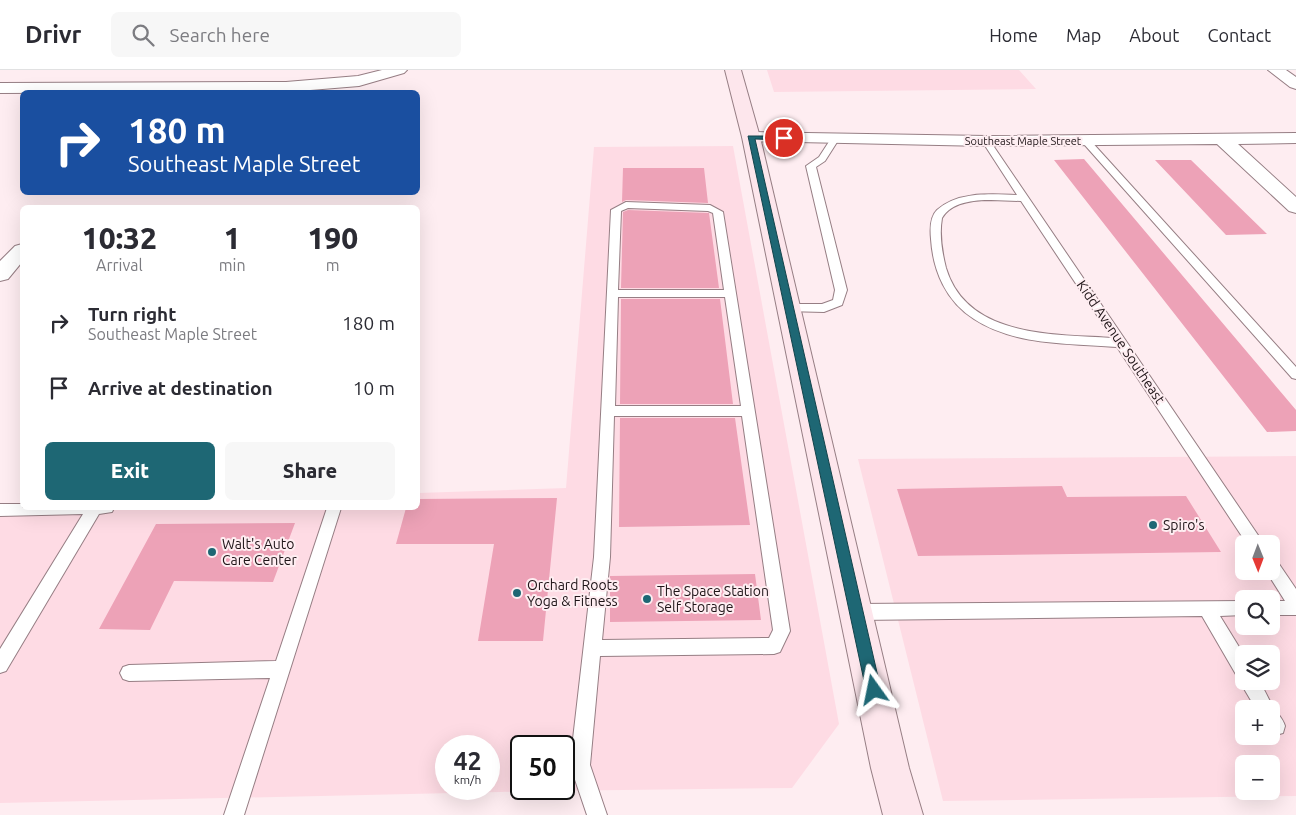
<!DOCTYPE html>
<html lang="en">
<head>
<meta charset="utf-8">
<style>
  :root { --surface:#fff; --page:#f7f7f7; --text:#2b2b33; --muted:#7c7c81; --line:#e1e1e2; --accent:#1e6774 }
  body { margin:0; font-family:Ubuntu,sans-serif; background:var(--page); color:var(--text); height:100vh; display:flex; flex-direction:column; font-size:19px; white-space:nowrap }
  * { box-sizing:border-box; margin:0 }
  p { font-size:16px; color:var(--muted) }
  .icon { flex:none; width:28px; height:28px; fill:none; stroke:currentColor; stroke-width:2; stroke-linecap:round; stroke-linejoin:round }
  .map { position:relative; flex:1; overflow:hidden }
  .side { position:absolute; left:20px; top:135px; width:400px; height:305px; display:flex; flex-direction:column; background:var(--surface); border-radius:8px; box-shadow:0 5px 20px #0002 }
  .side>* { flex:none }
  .guide { position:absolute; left:20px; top:20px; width:400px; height:105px; border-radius:8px; box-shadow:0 5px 20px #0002; background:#1a4fa0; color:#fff; overflow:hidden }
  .needle { width:32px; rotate:179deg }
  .tools { position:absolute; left:1235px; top:465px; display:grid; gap:10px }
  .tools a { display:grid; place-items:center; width:45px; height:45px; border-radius:8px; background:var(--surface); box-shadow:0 5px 20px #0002; font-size:25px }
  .speed { position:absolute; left:435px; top:665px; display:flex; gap:10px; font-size:25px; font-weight:700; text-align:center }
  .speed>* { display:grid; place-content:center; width:65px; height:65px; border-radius:50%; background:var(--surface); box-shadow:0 5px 20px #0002; line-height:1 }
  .speed small { font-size:12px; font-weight:400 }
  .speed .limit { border:2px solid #111; border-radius:8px; background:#fff; color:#111 }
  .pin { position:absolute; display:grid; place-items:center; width:42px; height:42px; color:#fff; margin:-21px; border:2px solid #fff; border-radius:50%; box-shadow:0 1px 5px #0007 }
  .me { position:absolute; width:55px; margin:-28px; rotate:348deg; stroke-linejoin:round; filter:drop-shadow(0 0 4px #0008) }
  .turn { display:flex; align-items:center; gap:18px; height:105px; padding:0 25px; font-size:22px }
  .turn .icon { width:65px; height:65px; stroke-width:2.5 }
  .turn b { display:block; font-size:35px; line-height:42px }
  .eta { display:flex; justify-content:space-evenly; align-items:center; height:85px; text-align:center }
  .eta b { font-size:30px; font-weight:800; line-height:35px }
  .button { display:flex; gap:10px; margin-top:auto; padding:10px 25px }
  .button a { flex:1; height:58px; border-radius:8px; background:var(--accent); color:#fff; font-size:20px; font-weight:800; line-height:58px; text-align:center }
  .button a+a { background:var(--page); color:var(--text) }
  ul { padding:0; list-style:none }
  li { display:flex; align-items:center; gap:15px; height:65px; padding:0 25px }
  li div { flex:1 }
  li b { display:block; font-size:19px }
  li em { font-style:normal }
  header { display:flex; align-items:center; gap:30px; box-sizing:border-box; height:70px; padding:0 25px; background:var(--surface); border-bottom:1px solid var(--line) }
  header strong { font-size:24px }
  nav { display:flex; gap:28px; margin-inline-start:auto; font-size:18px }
  .search { width:350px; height:45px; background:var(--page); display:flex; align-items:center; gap:12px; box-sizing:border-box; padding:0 18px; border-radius:8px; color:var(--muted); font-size:19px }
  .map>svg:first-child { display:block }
  .built { fill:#fedbe4; fill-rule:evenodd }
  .building { fill:#eda2b7 }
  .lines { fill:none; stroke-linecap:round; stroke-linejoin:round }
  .lane-casing { stroke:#967e84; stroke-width:2 }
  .street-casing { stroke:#967e84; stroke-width:2 }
  .secondary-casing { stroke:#967e84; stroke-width:2 }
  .lane { fill:#fff; fill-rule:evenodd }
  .street { fill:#fff; fill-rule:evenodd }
  .secondary { fill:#fde6ec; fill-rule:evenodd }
  .route { fill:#1e6774; stroke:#14434b }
  .poi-dot { fill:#1e6774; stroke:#feedf1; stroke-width:2 }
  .labels { text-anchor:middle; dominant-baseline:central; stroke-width:4; stroke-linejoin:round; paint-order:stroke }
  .far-street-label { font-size:11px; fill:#1f1518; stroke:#feedf1 }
  .street-label { font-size:14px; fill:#1f1518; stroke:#feedf1 }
  .poi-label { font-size:14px; fill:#1f1518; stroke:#feedf1; text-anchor:start }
</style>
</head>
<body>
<header>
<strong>Drivr</strong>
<div class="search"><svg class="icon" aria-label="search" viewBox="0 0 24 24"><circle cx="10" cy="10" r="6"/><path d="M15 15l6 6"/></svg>Search here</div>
<nav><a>Home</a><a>Map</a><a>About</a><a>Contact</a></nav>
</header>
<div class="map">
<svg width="1296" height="745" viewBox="0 0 1296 745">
  <rect width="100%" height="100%" fill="#feedf1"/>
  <path class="built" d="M767 0H1019L1036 19 774 22Z
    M733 76 839 654 792 718 542 721 0 733V437L418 438V423L566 418 594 77ZM446 676H489V719H446ZM521 676H564V719H521Z
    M1296 386V726L943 731 858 389ZM1244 474H1271V501H1244ZM1244 529H1271V556H1244ZM1244 584H1271V611H1244ZM1244 639H1271V666H1244ZM1244 694H1271V721H1244Z"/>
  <path class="building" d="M1084 89 1296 340V361L1267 362 1054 90Z
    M1155 90H1191L1267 164 1226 165Z
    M623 98H704L708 133 626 130 622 132Z
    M628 140 709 143 719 218H621L623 142Z
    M621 229H720L733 334H620Z
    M620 348H735L750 455 619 457Z
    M1062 416 1067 427 1186 426 1221 482 918 486 897 419Z
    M557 428 543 571H478L494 474H396L406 438H418V429Z
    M295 453 273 512 174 511 150 560 99 559 156 454Z
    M755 504 761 550 610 552V506Z"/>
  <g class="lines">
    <g class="lane-casing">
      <path id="lane" d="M835 66 839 69 825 91 816 97 847 220 842 235 824 242 785 241 783 238 789 234H822L833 230 835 220 806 96 819 87 832 67Z
        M986 68 990 71 1264 474H1247L1117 277C1070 273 1015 276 974 249 946 231 933 201 931 169 930 159 930 147 937 140 958 121 991 124 1017 125L982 71ZM991 130 1021 131 1112 268C1054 264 967 268 946 198 942 182 939 165 942 148 951 132 974 130 991 130Z
        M1086 68 1089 69 1296 297V309L1292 308 1083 73V69Z
        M626 132 710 135 723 142 790 561 780 582 774 584 600 586 590 695 607 745H587L570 695 594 487 611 140ZM628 138 708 141 713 143 724 220H618L621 141ZM618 227H725L741 336H615ZM614 346H742L773 560 769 568 602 570 610 487Z
        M0 434H22V438H114L112 442 99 444 6 601 0 603V579L83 444 0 446Z
        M327 438H341L244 745H224L270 608 129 611 123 609 120 603 123 597 129 595 276 591Z
        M1271 489 1277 491 1296 519V545H1271V531H1285L1266 501H1271Z
        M1244 531V545L1220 546 1244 585V611H1259C1265 620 1269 631 1275 640 1278 644 1283 649 1285 656L1283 663 1276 665 1271 663V639H1256L1243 617 1241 609 1238 608 1202 546 857 550 851 547 849 542 851 537 857 534Z"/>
    </g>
    <g class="street-casing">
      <path id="street" d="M382 0H407L404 3 359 16 286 22 0 23V13L286 12 358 6Z
        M1268 0H1286L1296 7V19L1290 17Z
        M751 62 986 66 1296 63V73L1238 74 1296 127V143L1289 141 1217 74 986 76 745 71 742 67 745 63Z
        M22 174V192L8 209 0 211V191L15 176Z"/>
    </g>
    <g class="secondary-casing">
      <path id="secondary" d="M725 0H741L760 67 909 698 923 745H883L871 698 742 67Z"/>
    </g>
    <use href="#lane" class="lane"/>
    <use href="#street" class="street"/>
    <use href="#secondary" class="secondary"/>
  </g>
  <path class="route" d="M748 66H784L788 68 784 70 755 69 881 620 879 625 874 627 868 625 866 620Z"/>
  <g class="poi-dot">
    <circle cx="1153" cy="455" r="5"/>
    <circle cx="212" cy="482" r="5"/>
    <circle cx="517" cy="523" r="5"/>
    <circle cx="647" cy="529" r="5"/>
  </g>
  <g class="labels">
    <g class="far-street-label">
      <text x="1023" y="71">Southeast Maple Street</text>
    </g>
    <g class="street-label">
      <text transform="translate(1121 272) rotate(56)">Kidd Avenue Southeast</text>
    </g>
    <g class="poi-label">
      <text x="1163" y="455">Spiro's</text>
      <text x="222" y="474">Walt's Auto<tspan x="222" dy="16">Care Center</tspan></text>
      <text x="527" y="515">Orchard Roots<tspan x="527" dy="16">Yoga &amp; Fitness</tspan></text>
      <text x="657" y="521">The Space Station<tspan x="657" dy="16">Self Storage</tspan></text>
    </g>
  </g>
</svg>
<div class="tools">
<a><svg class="needle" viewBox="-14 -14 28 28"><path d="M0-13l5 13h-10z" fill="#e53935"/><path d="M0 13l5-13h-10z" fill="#7c7c81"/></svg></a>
<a><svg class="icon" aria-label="search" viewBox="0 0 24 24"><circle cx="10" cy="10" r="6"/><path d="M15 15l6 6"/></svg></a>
<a><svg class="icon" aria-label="layers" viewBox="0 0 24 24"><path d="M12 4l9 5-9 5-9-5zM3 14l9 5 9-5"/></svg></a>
<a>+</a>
<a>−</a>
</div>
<div class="speed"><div>42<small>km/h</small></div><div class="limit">50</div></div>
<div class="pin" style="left:784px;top:68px;background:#d93025"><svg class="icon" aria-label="arrive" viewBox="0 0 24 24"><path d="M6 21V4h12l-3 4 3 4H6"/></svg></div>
<svg class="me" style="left:874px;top:620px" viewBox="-20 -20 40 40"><path d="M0-17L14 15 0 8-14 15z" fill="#1e6774" stroke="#fff" stroke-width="4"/></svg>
<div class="guide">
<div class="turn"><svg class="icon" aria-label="right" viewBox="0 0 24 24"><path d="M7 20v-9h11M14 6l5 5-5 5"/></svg><div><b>180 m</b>Southeast Maple Street</div></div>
</div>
<section class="side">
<div class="eta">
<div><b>10:32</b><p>Arrival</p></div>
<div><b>1</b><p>min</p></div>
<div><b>190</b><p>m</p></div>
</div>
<ul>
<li><svg class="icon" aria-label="right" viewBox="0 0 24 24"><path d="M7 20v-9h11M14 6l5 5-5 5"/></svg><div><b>Turn right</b><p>Southeast Maple Street</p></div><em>180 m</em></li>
<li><svg class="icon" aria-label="arrive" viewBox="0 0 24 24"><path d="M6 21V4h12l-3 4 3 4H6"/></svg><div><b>Arrive at destination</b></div><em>10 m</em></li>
</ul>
<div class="button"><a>Exit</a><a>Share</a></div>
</section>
</div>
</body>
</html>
